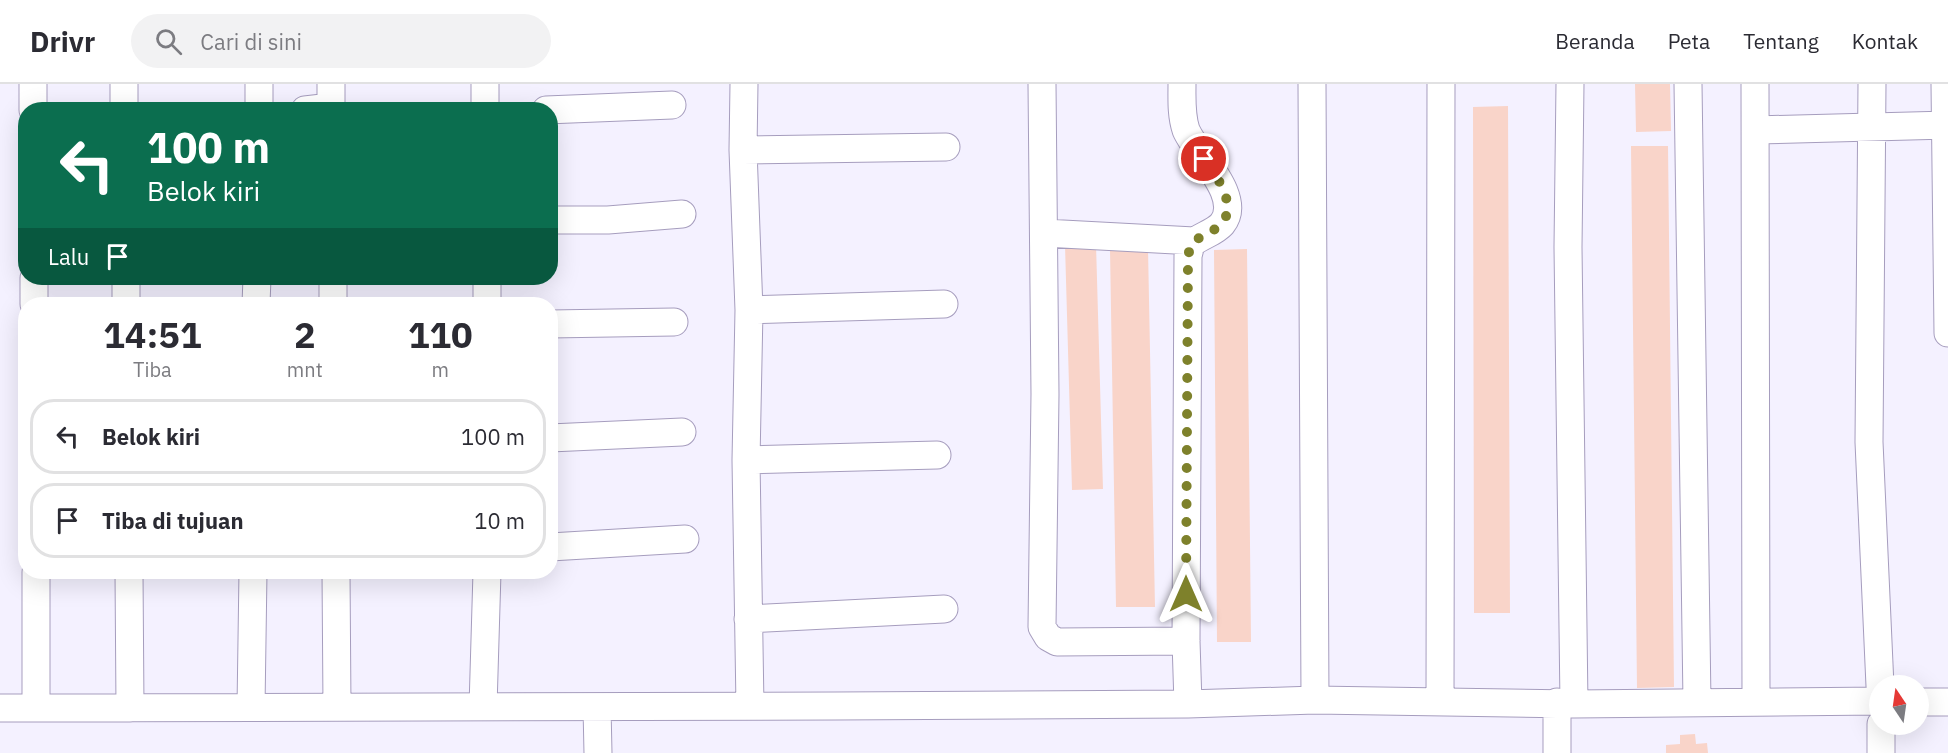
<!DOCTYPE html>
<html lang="id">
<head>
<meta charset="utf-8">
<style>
  :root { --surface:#fff; --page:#f2f2f3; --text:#2b2b33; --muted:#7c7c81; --line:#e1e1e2 }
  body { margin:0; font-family:"IBM Plex Sans",sans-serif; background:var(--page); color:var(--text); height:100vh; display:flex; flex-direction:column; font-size:22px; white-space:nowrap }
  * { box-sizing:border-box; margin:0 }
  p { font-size:20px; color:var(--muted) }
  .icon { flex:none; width:33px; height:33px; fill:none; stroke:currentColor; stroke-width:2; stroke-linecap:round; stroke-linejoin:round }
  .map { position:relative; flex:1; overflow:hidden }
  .sheet { position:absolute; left:18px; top:213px; width:540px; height:282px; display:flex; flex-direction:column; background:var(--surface); border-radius:24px; box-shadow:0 6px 24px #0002 }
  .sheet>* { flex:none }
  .banner { position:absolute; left:18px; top:18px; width:540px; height:183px; border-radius:24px; box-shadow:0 6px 24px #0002; background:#0b6e4f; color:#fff; overflow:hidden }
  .needle { width:39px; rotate:347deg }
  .fabs { position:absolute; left:1869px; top:591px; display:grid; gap:12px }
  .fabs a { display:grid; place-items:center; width:60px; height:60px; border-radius:50%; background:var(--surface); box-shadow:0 6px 24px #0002; font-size:30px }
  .pin { position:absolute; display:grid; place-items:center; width:51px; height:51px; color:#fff; margin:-26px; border:3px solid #fff; border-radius:50%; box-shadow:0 2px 6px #0007 }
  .me { position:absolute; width:66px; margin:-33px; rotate:0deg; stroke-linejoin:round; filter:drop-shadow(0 0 4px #0008) }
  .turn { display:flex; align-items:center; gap:21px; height:126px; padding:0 30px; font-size:27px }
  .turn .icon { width:78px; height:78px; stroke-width:2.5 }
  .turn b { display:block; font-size:42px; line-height:51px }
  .then { display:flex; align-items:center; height:57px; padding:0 30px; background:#0003; gap:12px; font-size:22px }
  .eta { display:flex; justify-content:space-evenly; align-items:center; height:102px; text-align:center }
  .eta b { font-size:36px; font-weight:800; line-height:42px }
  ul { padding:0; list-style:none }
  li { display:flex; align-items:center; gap:18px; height:75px; margin:0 12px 9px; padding:0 18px; border:3px solid var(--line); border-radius:24px }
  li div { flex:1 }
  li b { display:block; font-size:22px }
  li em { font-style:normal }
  header { display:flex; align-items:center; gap:36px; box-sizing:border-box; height:84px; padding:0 30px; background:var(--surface); border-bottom:2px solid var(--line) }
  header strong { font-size:28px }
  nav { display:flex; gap:33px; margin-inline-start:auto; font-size:21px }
  .search { width:420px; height:54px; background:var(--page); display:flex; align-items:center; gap:15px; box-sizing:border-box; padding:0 21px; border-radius:33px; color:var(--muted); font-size:22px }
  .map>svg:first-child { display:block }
  .building { fill:#f9d4c9 }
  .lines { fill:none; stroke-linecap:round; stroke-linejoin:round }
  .street-casing { stroke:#a69dbe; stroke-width:29 }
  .street { stroke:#fff; stroke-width:27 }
  .route { stroke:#7e812b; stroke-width:10; stroke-dasharray:0 18 }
</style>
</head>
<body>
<header>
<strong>Drivr</strong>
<div class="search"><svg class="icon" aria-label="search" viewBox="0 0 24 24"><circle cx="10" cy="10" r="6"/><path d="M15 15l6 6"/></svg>Cari di sini</div>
<nav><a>Beranda</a><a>Peta</a><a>Tentang</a><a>Kontak</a></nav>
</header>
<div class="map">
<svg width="1948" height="669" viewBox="0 0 1948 669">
  <rect width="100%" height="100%" fill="#f4f1ff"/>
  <path class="building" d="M1635 0H1670L1671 47 1636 48Z
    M1508 22 1510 529H1474L1473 23Z
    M1631 62H1668L1674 603 1637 604Z
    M1096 160 1103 405 1072 406 1065 161Z
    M1148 164 1155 523H1116L1110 165Z
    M1247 165 1251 558H1217L1214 166Z
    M1695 650 1696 660 1707 659 1708 669H1666V661L1680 660V651Z"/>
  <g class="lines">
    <g class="street-casing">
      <path id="street" d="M33 0V26
        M124 0V26
        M331 0V26
        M485 0V26
        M744 0 743 66 749 226 746 376 750 622
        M1042 0 1045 310 1042 543 1048 553 1057 558 1186 557
        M1182 0C1182 15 1181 31 1186 46 1196 70 1244 113 1222 140 1214 149 1200 152 1191 160L1188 172 1186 557 1188 620
        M1312 0 1315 616
        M1570 0 1568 163 1574 620
        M1688 0 1697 618
        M1755 0 1756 618
        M1872 0 1869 358 1880 602
        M1945 0 1948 249
        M259 26V0
        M305 26 331 23
        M546 26 672 21
        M1756 46 1948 41
        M743 66 946 63
        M550 136H608L682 130
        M1044 149 1194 157
        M34 194V220
        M126 194V220
        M333 194V220
        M256 220 257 194
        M487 220V194
        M749 226 944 220
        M550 240 674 238
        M550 354 682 348
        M746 376 937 371
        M550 463 685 455
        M36 488V624
        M129 488 130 624
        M336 488 337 623
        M748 535 944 525
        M1440 617 1441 0
        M1918 618H1948
        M251 623 253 488
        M483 623 487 488
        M597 623 598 669
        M0 624 835 622 1188 620 1315 616 1574 620 1880 617
        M1881 640V669
        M1557 669V618"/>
    </g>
    <use href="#street" class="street"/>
  </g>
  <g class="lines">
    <path class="route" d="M1186 510 1188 172 1191 160C1199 152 1210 150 1219 142 1240 124 1217 92 1204 75"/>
  </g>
</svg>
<div class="fabs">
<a><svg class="needle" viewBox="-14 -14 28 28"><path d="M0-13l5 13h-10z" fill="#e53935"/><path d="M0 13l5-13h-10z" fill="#7c7c81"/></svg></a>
</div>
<div class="pin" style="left:1204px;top:75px;background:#d93025"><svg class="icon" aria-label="arrive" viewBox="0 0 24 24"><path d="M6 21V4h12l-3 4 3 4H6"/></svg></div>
<svg class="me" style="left:1186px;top:510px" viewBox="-20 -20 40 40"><path d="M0-17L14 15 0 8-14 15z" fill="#7e812b" stroke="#fff" stroke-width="4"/></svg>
<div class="banner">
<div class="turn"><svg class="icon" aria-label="left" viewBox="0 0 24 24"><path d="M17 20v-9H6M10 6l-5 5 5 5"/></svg><div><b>100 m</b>Belok kiri</div></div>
<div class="then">Lalu<svg class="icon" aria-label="arrive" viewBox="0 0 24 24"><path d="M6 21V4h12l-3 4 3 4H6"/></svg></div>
</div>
<section class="sheet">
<div class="eta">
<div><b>14:51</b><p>Tiba</p></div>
<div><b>2</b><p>mnt</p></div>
<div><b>110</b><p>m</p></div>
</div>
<ul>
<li><svg class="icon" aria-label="left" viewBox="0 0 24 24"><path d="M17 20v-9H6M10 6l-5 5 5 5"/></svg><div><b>Belok kiri</b></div><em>100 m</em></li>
<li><svg class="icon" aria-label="arrive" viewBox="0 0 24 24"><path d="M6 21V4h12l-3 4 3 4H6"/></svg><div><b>Tiba di tujuan</b></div><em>10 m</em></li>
</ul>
</section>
</div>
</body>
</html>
